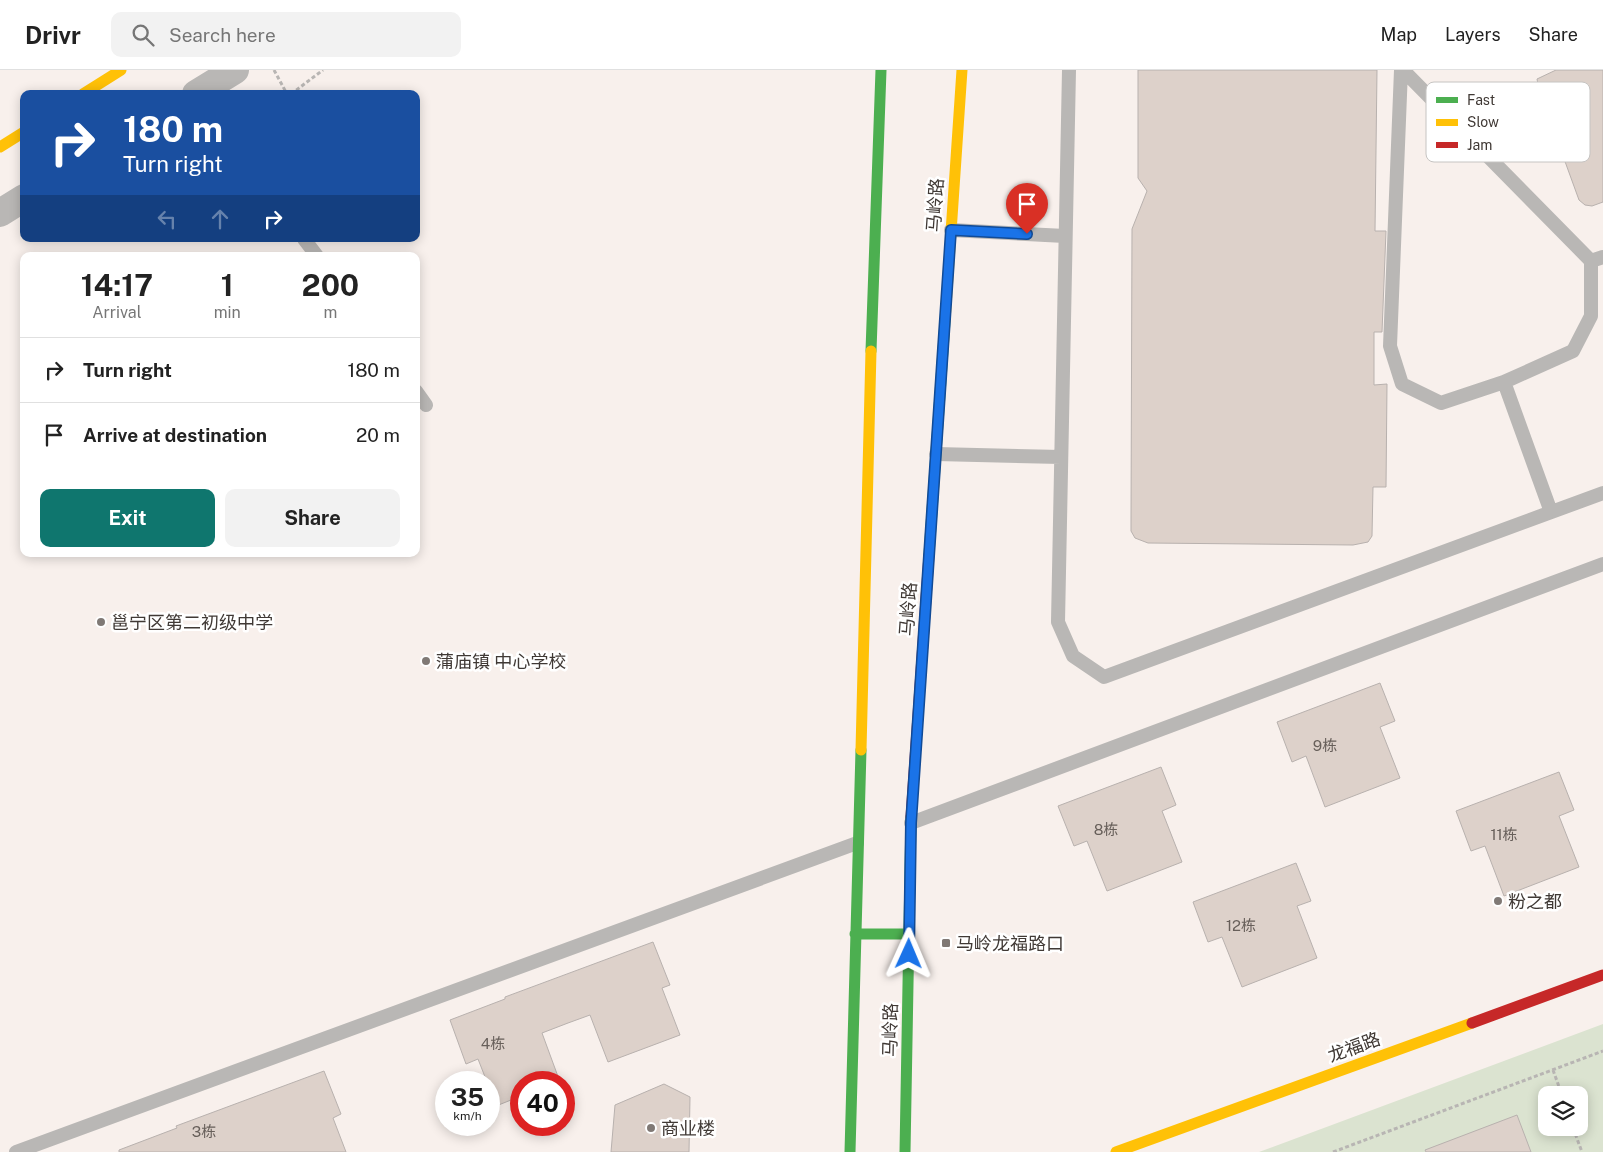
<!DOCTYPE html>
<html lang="en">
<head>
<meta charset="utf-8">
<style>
  :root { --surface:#fff; --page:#f2f2f2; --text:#222; --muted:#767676; --line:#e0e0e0; --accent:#0f766e }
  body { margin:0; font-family:"Public Sans","Noto Sans SC",sans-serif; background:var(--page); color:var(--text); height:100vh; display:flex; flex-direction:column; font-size:19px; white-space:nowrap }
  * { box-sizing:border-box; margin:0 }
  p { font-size:16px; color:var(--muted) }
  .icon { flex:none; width:28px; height:28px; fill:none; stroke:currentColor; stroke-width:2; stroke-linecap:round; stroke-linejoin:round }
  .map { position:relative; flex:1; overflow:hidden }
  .details { position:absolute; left:20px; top:182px; width:400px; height:305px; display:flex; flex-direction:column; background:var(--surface); border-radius:10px; box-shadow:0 2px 12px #0003 }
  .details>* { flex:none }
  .top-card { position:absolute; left:20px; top:20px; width:400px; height:152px; border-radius:10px; box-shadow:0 2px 12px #0003; background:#1a4fa0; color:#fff; overflow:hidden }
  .controls { position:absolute; left:1538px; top:1016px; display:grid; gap:10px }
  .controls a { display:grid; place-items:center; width:50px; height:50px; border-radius:10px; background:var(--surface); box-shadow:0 2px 12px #0003; font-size:25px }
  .speed { position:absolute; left:435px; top:1001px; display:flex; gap:10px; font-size:25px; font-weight:700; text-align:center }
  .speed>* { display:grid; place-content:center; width:65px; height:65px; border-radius:50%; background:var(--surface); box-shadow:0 2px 12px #0003; line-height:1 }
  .speed small { font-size:12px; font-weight:400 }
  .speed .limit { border:8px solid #d22; background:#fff; color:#111 }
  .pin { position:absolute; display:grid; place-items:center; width:42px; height:42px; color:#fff; margin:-51px -21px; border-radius:50% 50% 50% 0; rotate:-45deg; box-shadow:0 0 5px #0007 }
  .pin .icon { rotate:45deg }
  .me { position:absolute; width:55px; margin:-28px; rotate:1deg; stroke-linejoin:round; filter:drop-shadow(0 0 4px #0008) }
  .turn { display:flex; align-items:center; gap:18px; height:105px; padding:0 20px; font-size:22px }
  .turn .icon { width:65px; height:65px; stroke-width:2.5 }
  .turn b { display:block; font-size:35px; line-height:42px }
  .lanes { display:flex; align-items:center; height:48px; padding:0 20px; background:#0003; justify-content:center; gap:25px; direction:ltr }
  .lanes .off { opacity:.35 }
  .eta { display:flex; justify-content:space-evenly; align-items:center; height:85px; text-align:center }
  .eta b { font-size:30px; font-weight:700; line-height:35px }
  .primary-button { display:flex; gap:10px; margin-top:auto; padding:10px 20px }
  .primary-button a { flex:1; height:58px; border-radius:10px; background:var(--accent); color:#fff; font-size:20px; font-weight:700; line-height:58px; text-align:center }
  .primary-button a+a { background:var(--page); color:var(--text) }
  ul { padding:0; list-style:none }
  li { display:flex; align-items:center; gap:15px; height:65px; padding:0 20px; border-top:1px solid var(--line) }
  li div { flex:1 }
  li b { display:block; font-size:19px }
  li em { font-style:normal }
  header { display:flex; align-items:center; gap:30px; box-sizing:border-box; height:70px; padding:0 25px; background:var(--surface); border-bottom:1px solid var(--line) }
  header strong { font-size:24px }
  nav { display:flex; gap:28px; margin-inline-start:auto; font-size:18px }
  .search { width:350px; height:45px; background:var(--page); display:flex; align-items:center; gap:12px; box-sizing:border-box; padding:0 18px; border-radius:10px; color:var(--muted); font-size:19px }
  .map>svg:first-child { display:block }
  .green { fill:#dbe3d0; fill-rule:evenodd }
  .building { fill:#ddd1ca; stroke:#b8b1ae }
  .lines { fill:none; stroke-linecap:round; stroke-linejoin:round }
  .path { stroke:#b8b5b3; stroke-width:3; stroke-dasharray:4 2.5; stroke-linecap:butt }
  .lane { stroke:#b9b7b5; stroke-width:14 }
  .street { stroke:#b9b7b5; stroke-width:28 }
  .fast { stroke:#4caf50; stroke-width:11 }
  .slow { stroke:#ffc107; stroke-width:11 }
  .jam { stroke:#c62828; stroke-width:11 }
  .route-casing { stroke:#114b97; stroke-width:12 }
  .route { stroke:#1a73e8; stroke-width:9 }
  .poi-dot { fill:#807975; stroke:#fff; stroke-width:2 }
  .labels { text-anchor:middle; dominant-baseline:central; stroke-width:5; stroke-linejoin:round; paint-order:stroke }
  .number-label { font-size:15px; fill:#675f5a }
  .street-label { font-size:18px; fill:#403935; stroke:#fff }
  .poi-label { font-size:18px; fill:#403935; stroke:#fff; text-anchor:start }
  .key { fill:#fff; stroke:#c6c4c2; stroke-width:1 }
  .key-label { font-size:14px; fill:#403935 }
</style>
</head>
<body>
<header>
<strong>Drivr</strong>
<div class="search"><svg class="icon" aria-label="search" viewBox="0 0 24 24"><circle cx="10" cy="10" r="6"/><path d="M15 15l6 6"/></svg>Search here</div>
<nav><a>Map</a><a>Layers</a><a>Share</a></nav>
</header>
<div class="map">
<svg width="1603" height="1082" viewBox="0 0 1603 1082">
  <rect width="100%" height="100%" fill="#f8f0ec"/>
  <path class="green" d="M1603 954V1082H1259ZM1546 1025H1579V1058H1546Z"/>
  <path class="building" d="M1138 0H1377L1375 161H1386L1382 262H1374V315L1387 314 1386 417H1373L1372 466 1368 472 1353 475 1148 473 1135 468 1131 461V452L1132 159 1147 121 1138 108Z
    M1556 0H1603V132L1592 136 1585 135 1579 130 1539 20 1537 9Z
    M1380 613 1395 651 1380 657 1400 708 1325 737 1306 686 1292 692 1277 652Z
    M1161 697 1176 735 1162 741 1182 792 1107 821 1087 771 1074 776 1058 736Z
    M1559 702 1574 740 1559 746 1579 797 1504 826 1485 776 1471 781 1456 741Z
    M1296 793 1311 831 1297 836 1317 888 1242 917 1222 867 1208 872 1193 832Z
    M653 872 670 915 662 918 680 965 608 992 590 945 568 953 542 963 560 1012H521V1026L496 1036 489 1012H487L478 989 466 994 450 950 505 929V927Z
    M324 1001 341 1044 333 1048 346 1082H119V1080L177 1058 176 1056Z
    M664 1014 690 1027 689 1082H611L615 1035Z
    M1517 1045 1531 1082H1426L1425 1080Z"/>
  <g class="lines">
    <path class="path" d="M274 0 287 24
      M291 24 323 0
      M1553 1000 1562 1025
      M1573 1058 1582 1082
      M1333 1082 1603 981"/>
    <path class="lane" d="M1069 0 1058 552 1073 586 1104 607 1603 423
      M1401 0 1390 276 1402 314 1441 333 1504 312 1573 281 1591 246V191L1403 0
      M951 160 1065 166
      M304 169 317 186
      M1591 191 1603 187
      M1504 312 1551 442
      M416 321 426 335
      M936 384 1061 387
      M911 753 1603 494
      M16 1082 857 773"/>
    <path class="street" d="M196 24 235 0
      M0 143 24 128"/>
    <path class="fast" d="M871 281 881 0
      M929 485 945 251
      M855 864H909
      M850 1082 861 680
      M905 1082 911 747"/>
    <path class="slow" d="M83 24 121 0
      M0 77 24 62
      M945 251 962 0
      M861 680 871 281
      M1116 1082 1472 953"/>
    <path class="jam" d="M911 747 929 485
      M1472 953 1603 905"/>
  </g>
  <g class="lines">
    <g class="route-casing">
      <path id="route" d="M909 884 911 753 951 160 1027 164"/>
    </g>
    <use href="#route" class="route"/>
  </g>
  <g class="poi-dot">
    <circle cx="101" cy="552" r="5"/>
    <circle cx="426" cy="591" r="5"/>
    <circle cx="1498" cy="831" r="5"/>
    <rect x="941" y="868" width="10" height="10" rx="2.5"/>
    <circle cx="651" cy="1058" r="5"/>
  </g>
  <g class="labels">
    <g class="number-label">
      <text x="1325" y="675">9栋</text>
      <text x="1106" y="759">8栋</text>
      <text x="1504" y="764">11栋</text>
      <text x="1241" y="855">12栋</text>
      <text x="493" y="973">4栋</text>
      <text x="204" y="1061">3栋</text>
    </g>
    <g class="street-label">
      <text transform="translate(935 135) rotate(-86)">马岭路</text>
      <text transform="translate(908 539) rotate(-86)">马岭路</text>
      <text transform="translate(890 960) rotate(-89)">马岭路</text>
      <text transform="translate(1354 977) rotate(-20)">龙福路</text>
    </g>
    <g class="poi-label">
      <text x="111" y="552">邕宁区第二初级中学</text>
      <text x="436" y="591">蒲庙镇 中心学校</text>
      <text x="1508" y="831">粉之都</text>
      <text x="956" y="873">马岭龙福路口</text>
      <text x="661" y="1058">商业楼</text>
    </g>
  </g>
  <rect x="1426" y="12" width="164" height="80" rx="8" class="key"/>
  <rect x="1436" y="27" width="22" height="6" fill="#4caf50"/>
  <rect x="1436" y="49" width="22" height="7" fill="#ffc107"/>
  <rect x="1436" y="72" width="22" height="6" fill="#c62828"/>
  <g class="key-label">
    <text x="1467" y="35">Fast</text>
    <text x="1467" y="57">Slow</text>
    <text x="1467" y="80">Jam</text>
  </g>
</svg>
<div class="controls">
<a><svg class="icon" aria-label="layers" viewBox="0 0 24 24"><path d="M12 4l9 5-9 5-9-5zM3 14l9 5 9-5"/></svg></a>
</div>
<div class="speed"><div>35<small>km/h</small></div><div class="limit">40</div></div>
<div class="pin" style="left:1027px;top:164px;background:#d93025"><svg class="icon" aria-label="arrive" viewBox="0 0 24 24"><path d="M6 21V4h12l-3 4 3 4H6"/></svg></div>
<svg class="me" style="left:909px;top:884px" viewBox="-20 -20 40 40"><path d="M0-17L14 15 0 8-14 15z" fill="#1a73e8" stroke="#fff" stroke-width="4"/></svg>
<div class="top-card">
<div class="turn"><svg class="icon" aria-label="right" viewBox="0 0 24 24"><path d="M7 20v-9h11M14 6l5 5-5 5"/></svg><div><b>180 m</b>Turn right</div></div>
<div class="lanes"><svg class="icon off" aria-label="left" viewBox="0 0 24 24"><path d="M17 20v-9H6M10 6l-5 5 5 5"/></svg><svg class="icon off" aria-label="ahead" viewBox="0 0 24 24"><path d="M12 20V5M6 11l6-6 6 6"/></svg><svg class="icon" aria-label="right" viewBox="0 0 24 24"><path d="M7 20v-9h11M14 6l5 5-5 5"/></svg></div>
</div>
<section class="details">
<div class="eta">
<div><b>14:17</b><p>Arrival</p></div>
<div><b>1</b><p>min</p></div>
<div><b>200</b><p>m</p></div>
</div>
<ul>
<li><svg class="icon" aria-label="right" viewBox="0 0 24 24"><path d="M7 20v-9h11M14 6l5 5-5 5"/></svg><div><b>Turn right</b></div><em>180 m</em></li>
<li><svg class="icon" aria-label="arrive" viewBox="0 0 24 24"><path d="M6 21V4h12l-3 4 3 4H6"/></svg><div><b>Arrive at destination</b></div><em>20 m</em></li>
</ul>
<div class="primary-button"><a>Exit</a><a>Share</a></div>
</section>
</div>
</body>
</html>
